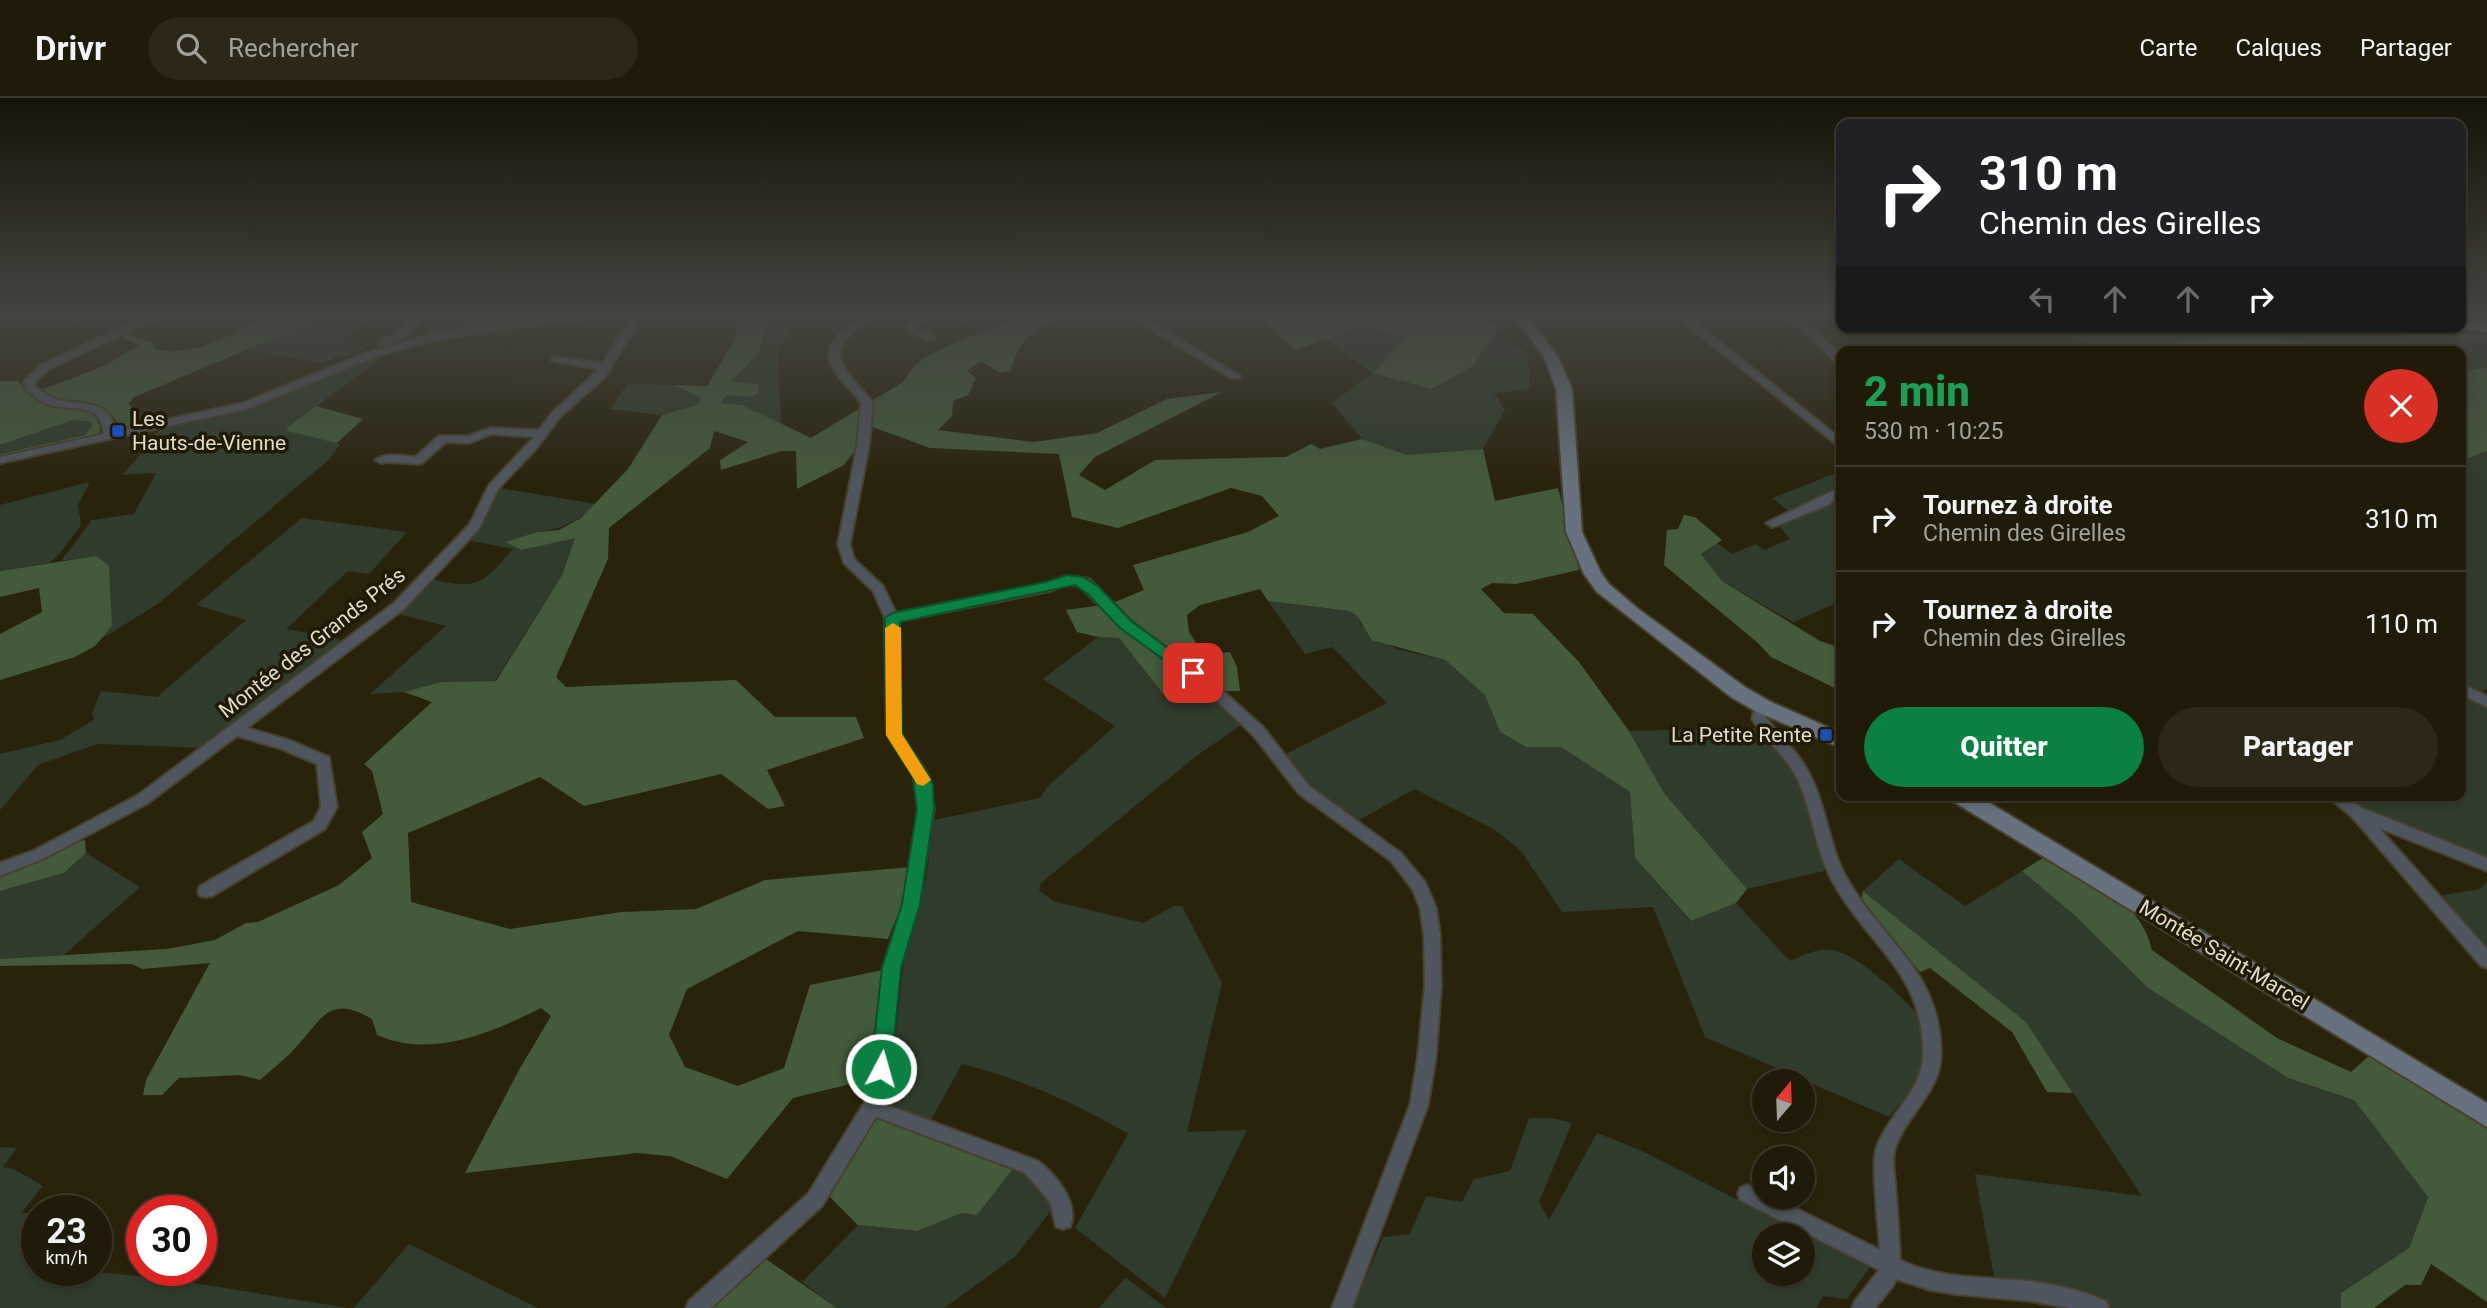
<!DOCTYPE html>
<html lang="fr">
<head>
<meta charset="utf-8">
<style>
  :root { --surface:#201a09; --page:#2d2717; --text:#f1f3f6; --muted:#a2a19c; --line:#3d382a; --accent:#0b8043 }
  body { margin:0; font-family:Roboto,sans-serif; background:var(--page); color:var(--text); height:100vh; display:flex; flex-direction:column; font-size:26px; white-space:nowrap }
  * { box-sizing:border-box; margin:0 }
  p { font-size:23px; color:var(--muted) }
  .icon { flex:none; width:38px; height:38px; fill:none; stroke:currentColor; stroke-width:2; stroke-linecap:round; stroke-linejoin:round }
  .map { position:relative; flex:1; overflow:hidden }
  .drawer { position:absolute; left:1836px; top:248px; width:630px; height:455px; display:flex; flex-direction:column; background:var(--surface); border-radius:14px; box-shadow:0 4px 10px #0003,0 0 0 2px var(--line) }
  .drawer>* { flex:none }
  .banner { position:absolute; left:1836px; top:21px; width:630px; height:214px; border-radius:14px; box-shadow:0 4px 10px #0003,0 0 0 2px var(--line); background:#202124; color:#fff; overflow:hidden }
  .needle { width:46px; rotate:19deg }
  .buttons { position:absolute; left:1752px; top:971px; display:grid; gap:14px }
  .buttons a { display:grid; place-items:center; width:63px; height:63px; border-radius:50%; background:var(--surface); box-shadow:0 4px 10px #0003,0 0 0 2px var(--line); font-size:35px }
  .speed { position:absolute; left:21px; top:1097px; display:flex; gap:14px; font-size:35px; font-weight:700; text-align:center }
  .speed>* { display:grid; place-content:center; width:91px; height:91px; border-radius:50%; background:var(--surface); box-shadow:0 4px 10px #0003,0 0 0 2px var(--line); line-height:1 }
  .speed small { font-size:18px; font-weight:400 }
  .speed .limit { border:10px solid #d22; background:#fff; color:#111 }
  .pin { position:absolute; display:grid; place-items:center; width:60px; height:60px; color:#fff; margin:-30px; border-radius:14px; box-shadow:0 4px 10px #0006 }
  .me { position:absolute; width:77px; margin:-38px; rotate:6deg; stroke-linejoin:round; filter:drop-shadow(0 0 5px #0008) }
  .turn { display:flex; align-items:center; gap:24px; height:147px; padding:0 28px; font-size:32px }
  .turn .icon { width:91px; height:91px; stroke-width:2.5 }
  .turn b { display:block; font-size:49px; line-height:60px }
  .lanes { display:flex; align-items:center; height:66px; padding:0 28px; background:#0003; justify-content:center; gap:35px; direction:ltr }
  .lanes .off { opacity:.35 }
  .round { display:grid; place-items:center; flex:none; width:74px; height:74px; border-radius:37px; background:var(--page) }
  .head { display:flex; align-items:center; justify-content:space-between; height:119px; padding:0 28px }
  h1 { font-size:42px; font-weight:800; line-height:52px; color:#1e9e55 }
  .cta { display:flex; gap:14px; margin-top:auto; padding:14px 28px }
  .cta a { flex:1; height:80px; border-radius:42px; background:var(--accent); color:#fff; font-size:28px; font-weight:800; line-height:80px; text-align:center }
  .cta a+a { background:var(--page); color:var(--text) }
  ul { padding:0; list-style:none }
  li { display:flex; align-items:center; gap:21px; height:105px; padding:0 28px; border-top:2px solid var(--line) }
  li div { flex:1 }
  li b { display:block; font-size:26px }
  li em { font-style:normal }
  header { display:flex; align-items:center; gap:42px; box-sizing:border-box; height:98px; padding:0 35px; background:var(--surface); border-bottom:2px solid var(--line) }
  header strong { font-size:33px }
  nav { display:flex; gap:38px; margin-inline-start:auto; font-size:24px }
  .search { width:490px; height:63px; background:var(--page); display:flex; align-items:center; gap:18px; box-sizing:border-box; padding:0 24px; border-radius:38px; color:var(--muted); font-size:26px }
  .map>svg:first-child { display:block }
  .green { fill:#2f3c2b; fill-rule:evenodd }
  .forest { fill:#435a3b }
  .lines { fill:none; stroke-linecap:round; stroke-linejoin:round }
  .street-casing { stroke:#47402b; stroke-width:4 }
  .secondary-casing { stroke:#47402b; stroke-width:4 }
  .primary-casing { stroke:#47402b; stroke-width:3 }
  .street { fill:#4f555e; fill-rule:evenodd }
  .secondary { fill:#67717f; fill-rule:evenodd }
  .primary { fill:#798799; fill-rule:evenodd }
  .route { fill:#0b8043; stroke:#07532c; stroke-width:2 }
  .slow { fill:#f59e0b }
  .transit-dot { fill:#1a4fb4; stroke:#201904; stroke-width:2.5 }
  .labels { text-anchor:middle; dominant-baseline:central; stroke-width:7; stroke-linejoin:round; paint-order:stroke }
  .poi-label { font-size:21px; fill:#dfdbcd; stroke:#201904; text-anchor:start }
  .street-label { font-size:21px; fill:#dfdbcd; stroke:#201904 }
</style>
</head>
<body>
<header>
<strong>Drivr</strong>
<div class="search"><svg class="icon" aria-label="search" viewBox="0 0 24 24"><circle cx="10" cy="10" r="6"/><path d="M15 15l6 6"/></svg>Rechercher</div>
<nav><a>Carte</a><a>Calques</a><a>Partager</a></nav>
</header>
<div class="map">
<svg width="2487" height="1210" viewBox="0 0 2487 1210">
  <rect width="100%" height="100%" fill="#2a230c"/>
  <path class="green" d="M322 215H382L347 239 365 251 346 259H334L323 265 248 252C275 240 300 235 322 215Z
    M448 215 513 218 505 226 421 239Z
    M766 215H790L784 228 793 243 777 247 781 326 742 307 720 305 726 296 752 299 731 284 764 243Z
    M1362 228 1407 239 1473 268 1495 237 1527 254 1530 291 1494 295 1505 312 1483 351 1407 357 1362 341 1332 305 1373 275 1324 241Z
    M2055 229H2301L2487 245V270L2461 272 2460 254H2335L2305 245 2184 242 2150 254H2103Z
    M382 256 386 257 288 329 340 346 330 361 159 505 100 542 112 528 96 458 61 463 92 422 134 416 156 375 123 377 163 328 265 305Z
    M627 286 675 287 700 300 699 306 662 317 610 311Z
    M73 322 90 324 92 328 85 337 0 356V347Z
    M2487 353V591L2475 595 2461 586 2460 363Z
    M1841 373V390L1824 401 1789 413 1772 400Z
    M90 384 78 407 81 427 57 459 49 465 0 473V407Z
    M499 390 596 406C578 423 563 431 538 434L522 452 576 439 562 477 495 583 441 584 404 594 370 596 446 528 394 515 430 481C477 492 482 487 513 451L468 442Z
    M1841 397V503L1793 524 1722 483 1701 456 1717 445 1732 456 1756 446 1764 452 1790 441 1777 425Z
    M302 420 407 434 369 476 348 473 286 531 348 543 209 650 97 646 38 667 0 712V656L60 642 94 622 92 616 101 593 157 599 246 522 196 507Z
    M1268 503 1349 513 1357 518 1361 527 1396 551 1445 562 1485 597 1500 634 1526 649H1561L1630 694 1635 760 1690 823 1736 805 1790 863C1804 857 1816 850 1832 852 1857 855 1906 902 1923 922 1923 976 1925 976 1889 1019L1705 939 1653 809 1562 814 1521 753 1495 732 1415 691 1357 723C1327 705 1306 685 1286 656L1387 605 1332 549 1305 556Z
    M1098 539 1119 540 1164 597C1181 600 1177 597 1192 594 1213 589 1230 612 1244 625L1195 659 1041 785 1039 792 1053 803 1143 825 1174 808H1182L1222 885 1187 1034 1247 1032 1165 1200 1075 1130 1128 1036C1078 1006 1019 980 962 966L928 1027 888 1009 886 1002 891 979 904 860 926 781 934 722 1040 700 1048 688 1115 628 1043 581Z
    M2461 593 2487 607V764L2364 711 2347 698H2460Z
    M1755 630 1781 655 1800 685 1828 772 1747 791 1664 695 1629 633Z
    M86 755 140 789 64 857 0 861V793L64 775Z
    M1899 761 1965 808 2022 773 2073 816 2148 890 2288 980 2354 1002 2428 1099 2409 1150 2341 1195V1210H2111L2092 1199 1995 1184 1975 1076 2142 1098 2026 924 1863 793Z
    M2487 783V852L2438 798 2480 791Z
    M1529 1020H1552L1572 1025 1539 1104 1549 1122 1597 1035 1642 1053 1870 1169 1847 1201 1823 1198 1816 1210H1353L1383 1139 1410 1136 1426 1098 1462 1104 1474 1081 1510 1073ZM1764 1138H1802V1176H1764Z
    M0 1049 17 1050 3 1069 14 1071 43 1088 21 1115H37V1172C137 1172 245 1194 348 1210H0Z
    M1015 1068 1033 1076 1056 1106 1015 1159 944 1210H837L802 1184 858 1127 916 1133 962 1115Z
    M409 1146 538 1210H354Z
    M1125 1180H1126L1166 1210H1099Z"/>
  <path class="forest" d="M271 215H322L291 237 275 240 134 299 129 305 136 318 133 329 122 331C118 325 113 318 107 313 88 298 58 311 43 291L104 268 139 247 120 238 125 235 153 245 155 251C195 260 237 234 271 215Z
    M737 215H766C763 255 760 256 731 283L758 286 759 295 752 299 726 297 721 305 742 307 811 340 903 284 913 269 925 259 956 244 1028 216 1045 218 1079 215C1045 228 1020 232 1011 273L1000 275 981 263 967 273 976 280 968 297 953 303 952 318 938 332 1034 344 1097 335 1167 301 1222 294 1095 359 1079 377 1105 392 1155 362 1286 359 1311 346 1320 351 1362 341 1407 357 1483 351 1495 403 1558 390 1579 472 1516 486 1492 485 1481 491 1504 515 1533 516 1579 564 1629 633 1664 695 1747 791 1736 805 1691 823 1635 760 1630 694 1561 649H1526L1500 634 1485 597 1445 562 1372 542 1357 518 1349 513 1268 503 1260 491 1200 507 1187 517 1189 534 1204 557 1230 554 1237 569 1240 593H1193L1175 600 1164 597 1119 540 1098 539 1077 534 1066 512 1110 506 1144 492 1133 467 1248 434 1279 418 1262 398 1231 390 1118 430 1072 419 1059 356 930 350 873 329 844 367 797 391 796 353H781L721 372 720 362 748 344 714 333 710 350 609 430 608 461 556 579 566 589 736 582 775 619H856L864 640 767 672 785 708 768 711 721 676 584 708 540 679 408 735 411 804 510 831 621 814 696 811 765 782 910 769 907 793 888 841 798 833 687 891 669 937 685 969 738 988 784 970 810 887 883 872 871 981 793 1000 727 1081 670 1058 637 1055 465 1075 519 972 551 918 541 910C491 935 432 961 377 937L372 921C329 896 323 920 297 948 286 961 272 971 260 982L240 977 179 980 162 997H143L146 982 210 865 142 871 132 866 0 868V861L167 851 215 842 246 825 258 824 339 787 372 760 362 734 383 716 372 673 364 666 432 604 404 594 441 584 496 583 562 477 575 440 522 452 505 444 538 434 559 432 581 420 628 371 662 317 699 306 700 300 675 287 707 288 735 241Z
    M1254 215H1475L1500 229 1473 268 1431 291 1373 275 1406 239 1362 228 1295 252Z
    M2262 239 2305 245 2335 254H2150L2184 242Z
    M2487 270V353L2461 363V272Z
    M0 283H18C38 308 64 306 93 313L100 328V336L0 360V356L85 337 92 328 90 324 73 322 0 347Z
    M316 308 363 321 337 345 287 333 288 329Z
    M1684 417 1695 419 1722 442 1701 456 1722 483 1820 543 1841 550V593L1771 559 1758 545 1664 467 1667 432 1678 431Z
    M96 458 109 468 112 528 95 548 75 559 0 582V536L42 514 39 490 0 499V473Z
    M85 742 86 755 64 775 0 793V766Z
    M2049 756C2089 781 2141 802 2152 852L2277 940 2351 974 2369 958 2375 956 2487 1027V1204L2431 1166 2421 1187H2405L2374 1210H2341V1195L2409 1150 2428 1099 2354 1002 2288 980 2148 890 2073 816 2022 773Z
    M1863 793 2026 924 2073 995 2047 994 2012 934 1930 870 1920 874 1861 803Z
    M879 1019 1015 1068 977 1117 962 1115 917 1133 858 1127 827 1096 870 1024Z
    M763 1159 837 1210H710Z"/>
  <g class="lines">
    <g class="street-casing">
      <path id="street" d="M74 215H85L74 224 69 221Z
        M151 215H169L49 271 35 284V289C41 293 48 298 55 301 80 308 110 299 115 333L243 305 366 255 421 239 468 230 579 215H610L605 218 468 236 423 245 374 259 250 310 0 365V359L104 336C100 300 69 316 45 305 39 302 32 296 26 292L24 283 41 267Z
        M417 215H429C417 228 398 248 379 247V243L395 235Z
        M634 215H644L605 279 560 319 535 352 498 391 479 431 404 511 247 630 289 642 329 659 337 709 325 731 212 798 206 799 200 798 198 793 200 788 314 723 321 709 317 666 279 650 237 638 148 705 45 760 0 778V765L35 752 138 697 394 505 470 426 489 387 534 339 492 336 469 345 446 344 422 365 418 366 388 364 381 365 375 362C386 354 402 358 415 359L439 338H468L491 330 539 332 552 315 599 271 552 263V259L603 265Z
        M869 215H882C872 223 860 228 850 237 823 261 859 285 873 305L869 348 850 446 854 461 883 488 896 515 1047 485 1067 478 1089 481 1131 523 1213 584 1263 629 1309 688 1401 755 1425 784 1436 810 1440 837 1441 887 1436 958 1428 1007 1352 1210H1332L1410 1007 1418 958 1425 887 1424 837 1420 810 1413 792 1391 763 1299 696 1253 637 1203 590 1121 529 1080 488 1068 486 1050 493 899 523 901 636 928 677 934 711 919 806 899 870 887 999 884 1006 1038 1063C1055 1076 1080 1105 1070 1129L1063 1131 1056 1129 1051 1107 1046 1099 1025 1075 876 1019 822 1108 711 1210H686L689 1203 808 1096 869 997 883 870 903 806 918 711 914 678 887 637 885 520 873 493 844 465 838 446 857 348 861 305C853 293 840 283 833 270 818 244 850 226 869 215Z
        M924 215H936L917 230 934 238V242H926L905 230Z
        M941 215H984L965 223Z
        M1124 215H1137L1240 278 1239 280H1231Z
        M1672 215H1684L1841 341V350Z
        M1781 215H1793L1815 232 1841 258V267L1837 266 1807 236Z
        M2460 215 2487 218V224L2460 221Z
        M2322 229H2372L2487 238V244L2327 232Z
        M1841 389V398L1828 407 1776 428 1772 429 1766 425Z
        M2460 585 2487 598V609L2460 596Z
        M1762 603 1769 608 1766 620C1782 640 1800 656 1811 679 1827 711 1829 748 1846 779 1883 845 1941 872 1941 957 1940 995 1905 1018 1895 1051 1892 1061 1894 1073 1895 1083 1897 1109 1899 1136 1900 1162 1938 1181 1986 1179 2028 1183 2055 1186 2081 1192 2106 1203L2109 1210H2070L2030 1203 1954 1196 1930 1192 1896 1181 1893 1188 1875 1210H1852L1855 1203 1879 1172 1740 1102 1738 1096 1740 1090 1747 1087 1764 1095V1099H1773L1880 1152C1879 1132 1871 1067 1876 1051 1887 1018 1923 992 1923 957 1924 875 1870 850 1834 786 1815 753 1813 714 1797 680 1786 658 1765 642 1752 621L1755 608Z
        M2327 698H2345L2362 710 2487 760V773L2379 730 2487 851V870L2481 868 2352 719Z"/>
    </g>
    <g class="secondary-casing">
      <path id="secondary" d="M1512 215H1526L1558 259 1572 291 1582 434 1601 475 1609 486 1637 510 1745 589 1769 603 1841 635V650L1755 613 1731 599 1597 494 1584 476 1566 434 1556 291 1544 259Z
        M1951 698H1978L2487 1005V1029L1954 704Z"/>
    </g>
    <g class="primary-casing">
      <path id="primary" d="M2460 222 2487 224V234L2455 230 2460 229Z"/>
    </g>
    <use href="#street" class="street"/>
    <use href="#secondary" class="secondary"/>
    <use href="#primary" class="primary"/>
  </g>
  <linearGradient id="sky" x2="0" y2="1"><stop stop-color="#171307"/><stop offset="0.56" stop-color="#444540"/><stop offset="1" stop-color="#444540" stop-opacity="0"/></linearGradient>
  <rect width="2487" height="385" fill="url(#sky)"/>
  <path class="route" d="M1067 477 1083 479 1099 489 1131 523 1201 575 1193 580 1188 579 1120 530 1088 496 1075 487 900 524 902 636 929 677 933 687 934 711 920 806 901 870 891 971 888 978 881 980 874 978 871 971 882 870 902 806 917 711 913 679 886 637 885 520 892 515 1046 484Z"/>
  <path class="slow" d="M893 525 901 530 902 636 931 682 923 688 917 686 886 637 885 530Z"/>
  <g class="transit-dot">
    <rect x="111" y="326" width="14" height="14" rx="3.5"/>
    <rect x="1819" y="630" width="14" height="14" rx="3.5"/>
  </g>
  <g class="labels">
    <g class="poi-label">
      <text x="132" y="321">Les<tspan x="132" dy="24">Hauts-de-Vienne</tspan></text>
      <text x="1812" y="637" text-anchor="end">La Petite Rente</text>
    </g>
    <g class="street-label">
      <text transform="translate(312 545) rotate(-38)">Montée des Grands Prés</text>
      <text transform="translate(2224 857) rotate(31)">Montée Saint-Marcel</text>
    </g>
  </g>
</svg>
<div class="buttons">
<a><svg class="needle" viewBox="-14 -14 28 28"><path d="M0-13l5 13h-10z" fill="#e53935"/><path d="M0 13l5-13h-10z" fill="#a2a19c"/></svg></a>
<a><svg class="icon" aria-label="sound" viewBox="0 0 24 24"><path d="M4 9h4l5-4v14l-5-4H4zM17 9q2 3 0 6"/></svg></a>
<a><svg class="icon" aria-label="layers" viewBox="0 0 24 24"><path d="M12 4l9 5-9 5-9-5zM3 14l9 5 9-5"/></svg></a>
</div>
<div class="speed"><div>23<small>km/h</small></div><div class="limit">30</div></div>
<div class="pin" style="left:1193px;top:575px;background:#d93025"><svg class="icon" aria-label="arrive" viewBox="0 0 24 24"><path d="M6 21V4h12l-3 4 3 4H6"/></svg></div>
<svg class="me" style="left:881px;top:971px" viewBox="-20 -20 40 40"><circle r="17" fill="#0b8043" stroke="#fff" stroke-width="3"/><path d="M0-11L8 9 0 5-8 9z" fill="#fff"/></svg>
<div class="banner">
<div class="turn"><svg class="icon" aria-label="right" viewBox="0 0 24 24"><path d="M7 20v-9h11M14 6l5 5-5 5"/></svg><div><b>310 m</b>Chemin des Girelles</div></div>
<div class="lanes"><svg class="icon off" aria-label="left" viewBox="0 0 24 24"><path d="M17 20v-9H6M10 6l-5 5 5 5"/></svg><svg class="icon off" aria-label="ahead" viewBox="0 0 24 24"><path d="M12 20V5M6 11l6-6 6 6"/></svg><svg class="icon off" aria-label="ahead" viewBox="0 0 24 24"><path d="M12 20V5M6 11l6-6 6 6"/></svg><svg class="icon" aria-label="right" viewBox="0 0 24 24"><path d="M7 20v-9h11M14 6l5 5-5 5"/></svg></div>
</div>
<section class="drawer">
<div class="head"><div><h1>2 min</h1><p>530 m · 10:25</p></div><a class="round" style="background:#d93025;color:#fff"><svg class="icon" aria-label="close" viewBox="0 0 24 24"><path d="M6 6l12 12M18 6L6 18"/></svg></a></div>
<ul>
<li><svg class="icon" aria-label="right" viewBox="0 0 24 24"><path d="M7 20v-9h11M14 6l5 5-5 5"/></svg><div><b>Tournez à droite</b><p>Chemin des Girelles</p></div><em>310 m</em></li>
<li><svg class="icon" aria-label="right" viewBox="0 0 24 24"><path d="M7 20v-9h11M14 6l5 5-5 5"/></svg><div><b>Tournez à droite</b><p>Chemin des Girelles</p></div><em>110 m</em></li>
</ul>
<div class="cta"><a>Quitter</a><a>Partager</a></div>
</section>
</div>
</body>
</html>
